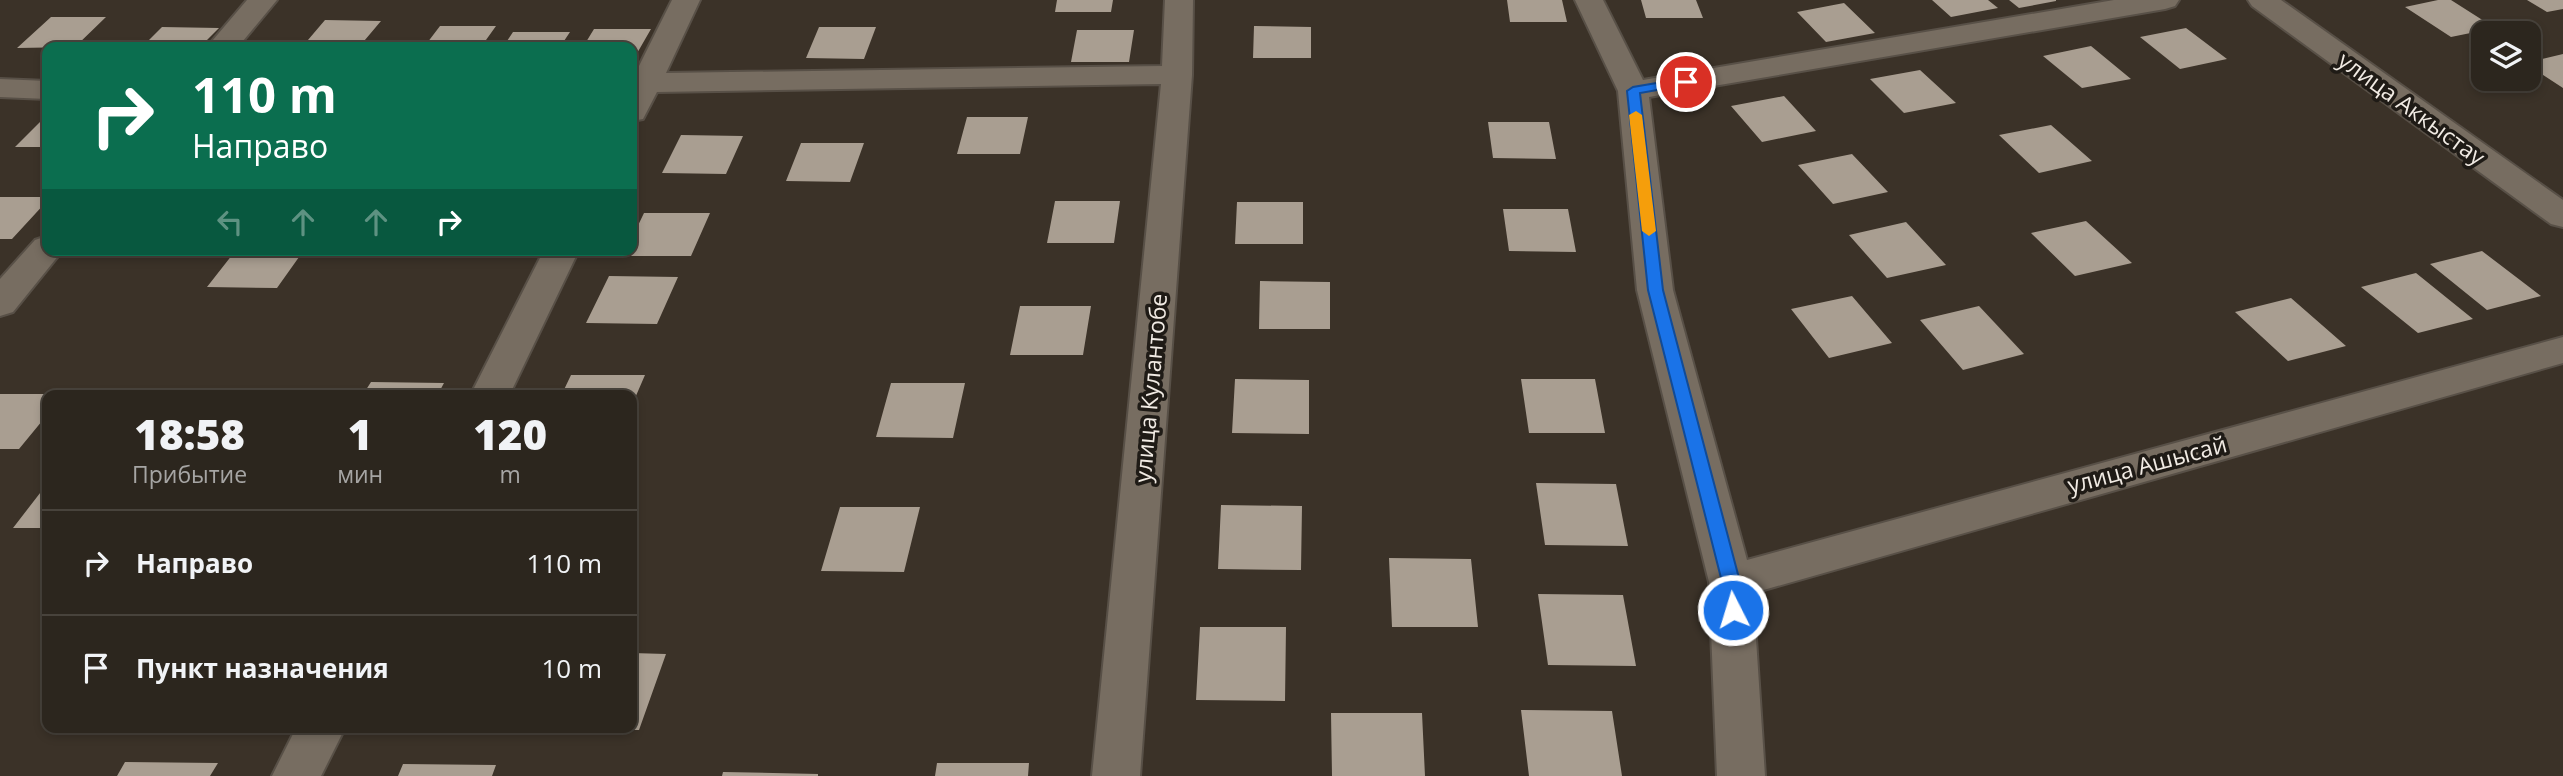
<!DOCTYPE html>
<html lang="ru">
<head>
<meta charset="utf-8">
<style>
  :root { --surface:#2c261e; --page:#342e27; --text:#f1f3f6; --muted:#a6a5a4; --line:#48433c }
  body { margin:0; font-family:"Open Sans",sans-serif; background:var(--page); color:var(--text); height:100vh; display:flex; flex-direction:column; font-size:26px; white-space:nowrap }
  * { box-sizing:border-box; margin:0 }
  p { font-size:23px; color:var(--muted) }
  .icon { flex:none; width:38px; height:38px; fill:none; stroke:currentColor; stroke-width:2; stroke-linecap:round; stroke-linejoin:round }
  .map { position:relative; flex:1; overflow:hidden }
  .details { position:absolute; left:42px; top:390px; width:595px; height:343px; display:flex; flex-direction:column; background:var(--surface); border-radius:14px; box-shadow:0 4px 10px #0003,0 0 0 2px var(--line) }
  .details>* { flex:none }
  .hud { position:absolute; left:42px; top:42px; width:595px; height:214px; border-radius:14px; box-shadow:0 4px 10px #0003,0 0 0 2px var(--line); background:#0b6e4f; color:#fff; overflow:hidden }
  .buttons { position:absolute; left:2471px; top:21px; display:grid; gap:14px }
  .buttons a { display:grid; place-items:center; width:70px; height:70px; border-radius:14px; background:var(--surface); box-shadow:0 4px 10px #0003,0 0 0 2px var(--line); font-size:35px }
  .pin { position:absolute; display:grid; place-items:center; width:60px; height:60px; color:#fff; margin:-30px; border:4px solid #fff; border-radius:50%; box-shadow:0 2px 7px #0007 }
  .me { position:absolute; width:77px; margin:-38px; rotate:355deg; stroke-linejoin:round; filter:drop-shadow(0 0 5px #0008) }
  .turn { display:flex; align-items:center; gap:24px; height:147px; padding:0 35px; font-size:32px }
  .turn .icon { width:91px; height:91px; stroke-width:2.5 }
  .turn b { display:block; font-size:49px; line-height:60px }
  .lanes { display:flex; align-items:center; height:66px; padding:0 35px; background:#0003; justify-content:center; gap:35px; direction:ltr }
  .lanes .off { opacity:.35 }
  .eta { display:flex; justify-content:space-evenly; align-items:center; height:119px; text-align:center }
  .eta b { font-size:42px; font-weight:800; line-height:49px }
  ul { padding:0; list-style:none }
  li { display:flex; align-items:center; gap:21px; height:105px; padding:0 35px; border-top:2px solid var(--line) }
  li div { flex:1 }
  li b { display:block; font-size:26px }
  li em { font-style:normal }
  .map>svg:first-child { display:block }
  .building { fill:#a99e91 }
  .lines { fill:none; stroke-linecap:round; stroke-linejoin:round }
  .street-casing { stroke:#585047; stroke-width:4 }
  .street { fill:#776d61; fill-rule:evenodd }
  .route { fill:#1a73e8; stroke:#114b97; stroke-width:2 }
  .slow { fill:#f59e0b }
  .labels { text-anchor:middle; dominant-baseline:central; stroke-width:7; stroke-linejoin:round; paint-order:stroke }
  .street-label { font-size:23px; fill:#f1ebe4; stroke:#1f1b16 }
</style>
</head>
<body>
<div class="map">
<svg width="2563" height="776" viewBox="0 0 2563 776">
  <rect width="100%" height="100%" fill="#3b3228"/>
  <path class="building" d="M1057 0H1113L1111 12H1055Z
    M1507 0H1562L1567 22H1510Z
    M1641 0H1696L1703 18H1646Z
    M1932 0H1988L1998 8 1951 17Z
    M2009 0H2056V1L2019 8Z
    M2438 0H2451L2495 28 2451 37 2405 7Z
    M2527 0H2563V9L2547 12Z
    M1844 3 1875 33 1826 42 1797 12Z
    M51 17H106L75 47 17 48Z
    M325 20 381 21 359 47H302Z
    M440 26H496L481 47H424Z
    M1254 26 1311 27V58H1253Z
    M162 27 219 28 200 47H142Z
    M819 27H876L864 59 806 58Z
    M2186 28 2227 59 2180 69 2140 37Z
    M594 29H651L632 62V47H583Z
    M1077 30H1134L1129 62H1071Z
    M513 32H570L560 47H503Z
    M2091 46 2131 79 2082 88 2043 56Z
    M2563 54V88L2529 66V62Z
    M1920 70 1956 103 1904 113 1870 79Z
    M1784 96 1816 131 1762 142 1731 106Z
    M47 115V147H15Z
    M967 117H1028L1020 154H957Z
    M1488 122H1549L1556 159 1493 158Z
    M2051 125 2092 161 2039 173 1999 135Z
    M681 135 743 136 726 174 662 173Z
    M801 143H864L850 182 786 181Z
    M1852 154 1888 192 1833 204 1798 165Z
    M0 197H47V201L12 239H0Z
    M1055 201H1120L1114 243H1047Z
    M1237 202H1303V244H1235Z
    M1503 209H1568L1576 252 1509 251Z
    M644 213H710L691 256H623L626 250H632V238Z
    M2086 221 2132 263 2075 276 2031 233Z
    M1906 222 1946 265 1887 278 1849 235Z
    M236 250H304L277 288 207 287Z
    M2482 251 2541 296 2487 310 2430 264Z
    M2416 273 2473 319 2418 333 2361 287Z
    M609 276 678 277 657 324 586 323Z
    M1260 281 1330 282V329H1259Z
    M1852 296 1892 343 1829 358 1791 309Z
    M2291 298 2346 346 2288 361 2235 312Z
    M1020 306H1091L1083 355H1010Z
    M1979 306 2024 354 1963 370 1920 320Z
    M571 375H645L632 405V396H561Z
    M1235 379 1309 380V434L1232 433Z
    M1521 379H1595L1605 433H1529Z
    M371 382 444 383 437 396H362Z
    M891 383H965L953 438 876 437Z
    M135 388 209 389 204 396H130Z
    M0 394H47V415L19 449H0Z
    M1536 483 1616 484 1628 546 1545 545Z
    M47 484V528H13Z
    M1221 505 1302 506 1301 570 1218 569Z
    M840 507H920L904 572 821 571Z
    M1389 558 1471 559 1478 627H1392Z
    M1538 594 1623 595 1636 666 1548 665Z
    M1200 627H1286L1285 701 1196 700Z
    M632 653 666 654 639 730H632Z
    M1521 710 1612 711 1622 776H1529Z
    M1331 713H1422L1425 776H1332Z
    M125 762 218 763 210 776H117Z
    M937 763H1029L1028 776H935Z
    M403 764 496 765 492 776H398Z
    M723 772 818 774V776H722Z"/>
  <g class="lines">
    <g class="street-casing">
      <path id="street" d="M247 0H277L238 47H207Z
        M672 0H700L666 73 1162 66 1165 0H1193L1192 75 1140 776H1092L1161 84 657 92 643 119 632 121V74H635Z
        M1575 0H1603L1643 80 2114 0H2179L2175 6 2165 9 1649 97 1673 290 1747 560 2563 337V363L1753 593 1765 776H1717L1709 582 1637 290 1618 91Z
        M2248 0H2281L2563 200V227L2551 224 2252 6Z
        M0 79 47 81V99L0 97Z
        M47 236V250H63L13 312 0 316V279L35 240Z
        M544 250H579L509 396H470Z
        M296 728H345L321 776H272Z"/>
    </g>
    <use href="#street" class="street"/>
  </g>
  <path class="route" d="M1686 78 1693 82 1691 84 1640 93 1663 290 1740 582 1742 610 1739 615 1733 617 1726 615 1722 582 1648 290 1627 91 1633 87Z"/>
  <path class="slow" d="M1636 111 1642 115 1656 231 1649 236 1642 231 1629 115Z"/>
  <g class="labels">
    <g class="street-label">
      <text transform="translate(2412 108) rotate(36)">улица Аккыстау</text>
      <text transform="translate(1150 388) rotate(-85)">улица Кулантобе</text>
      <text transform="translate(2147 464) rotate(-15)">улица Ашысай</text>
    </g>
  </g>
</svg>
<div class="buttons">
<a><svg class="icon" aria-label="layers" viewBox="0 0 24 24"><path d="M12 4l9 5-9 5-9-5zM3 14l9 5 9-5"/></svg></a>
</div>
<div class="pin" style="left:1686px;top:82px;background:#d93025"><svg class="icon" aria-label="arrive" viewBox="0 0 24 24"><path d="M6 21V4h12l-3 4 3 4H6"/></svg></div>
<svg class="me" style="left:1733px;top:610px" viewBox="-20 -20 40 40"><circle r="17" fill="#1a73e8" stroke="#fff" stroke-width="3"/><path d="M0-11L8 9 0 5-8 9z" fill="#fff"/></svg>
<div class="hud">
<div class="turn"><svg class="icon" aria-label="right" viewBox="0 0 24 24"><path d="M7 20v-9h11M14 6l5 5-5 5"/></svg><div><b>110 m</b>Направо</div></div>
<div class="lanes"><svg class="icon off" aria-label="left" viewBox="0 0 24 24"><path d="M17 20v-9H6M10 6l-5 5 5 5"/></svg><svg class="icon off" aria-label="ahead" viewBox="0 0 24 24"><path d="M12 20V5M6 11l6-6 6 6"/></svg><svg class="icon off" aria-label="ahead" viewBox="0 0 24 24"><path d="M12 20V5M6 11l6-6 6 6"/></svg><svg class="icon" aria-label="right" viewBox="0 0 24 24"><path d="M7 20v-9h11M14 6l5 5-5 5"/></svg></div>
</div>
<section class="details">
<div class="eta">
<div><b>18:58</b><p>Прибытие</p></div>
<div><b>1</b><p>мин</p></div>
<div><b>120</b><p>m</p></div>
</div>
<ul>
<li><svg class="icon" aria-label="right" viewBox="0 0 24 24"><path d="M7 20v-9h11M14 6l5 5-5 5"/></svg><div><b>Направо</b></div><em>110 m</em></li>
<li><svg class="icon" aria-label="arrive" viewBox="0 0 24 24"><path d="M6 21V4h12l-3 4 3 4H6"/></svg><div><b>Пункт назначения</b></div><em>10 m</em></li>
</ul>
</section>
</div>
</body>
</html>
